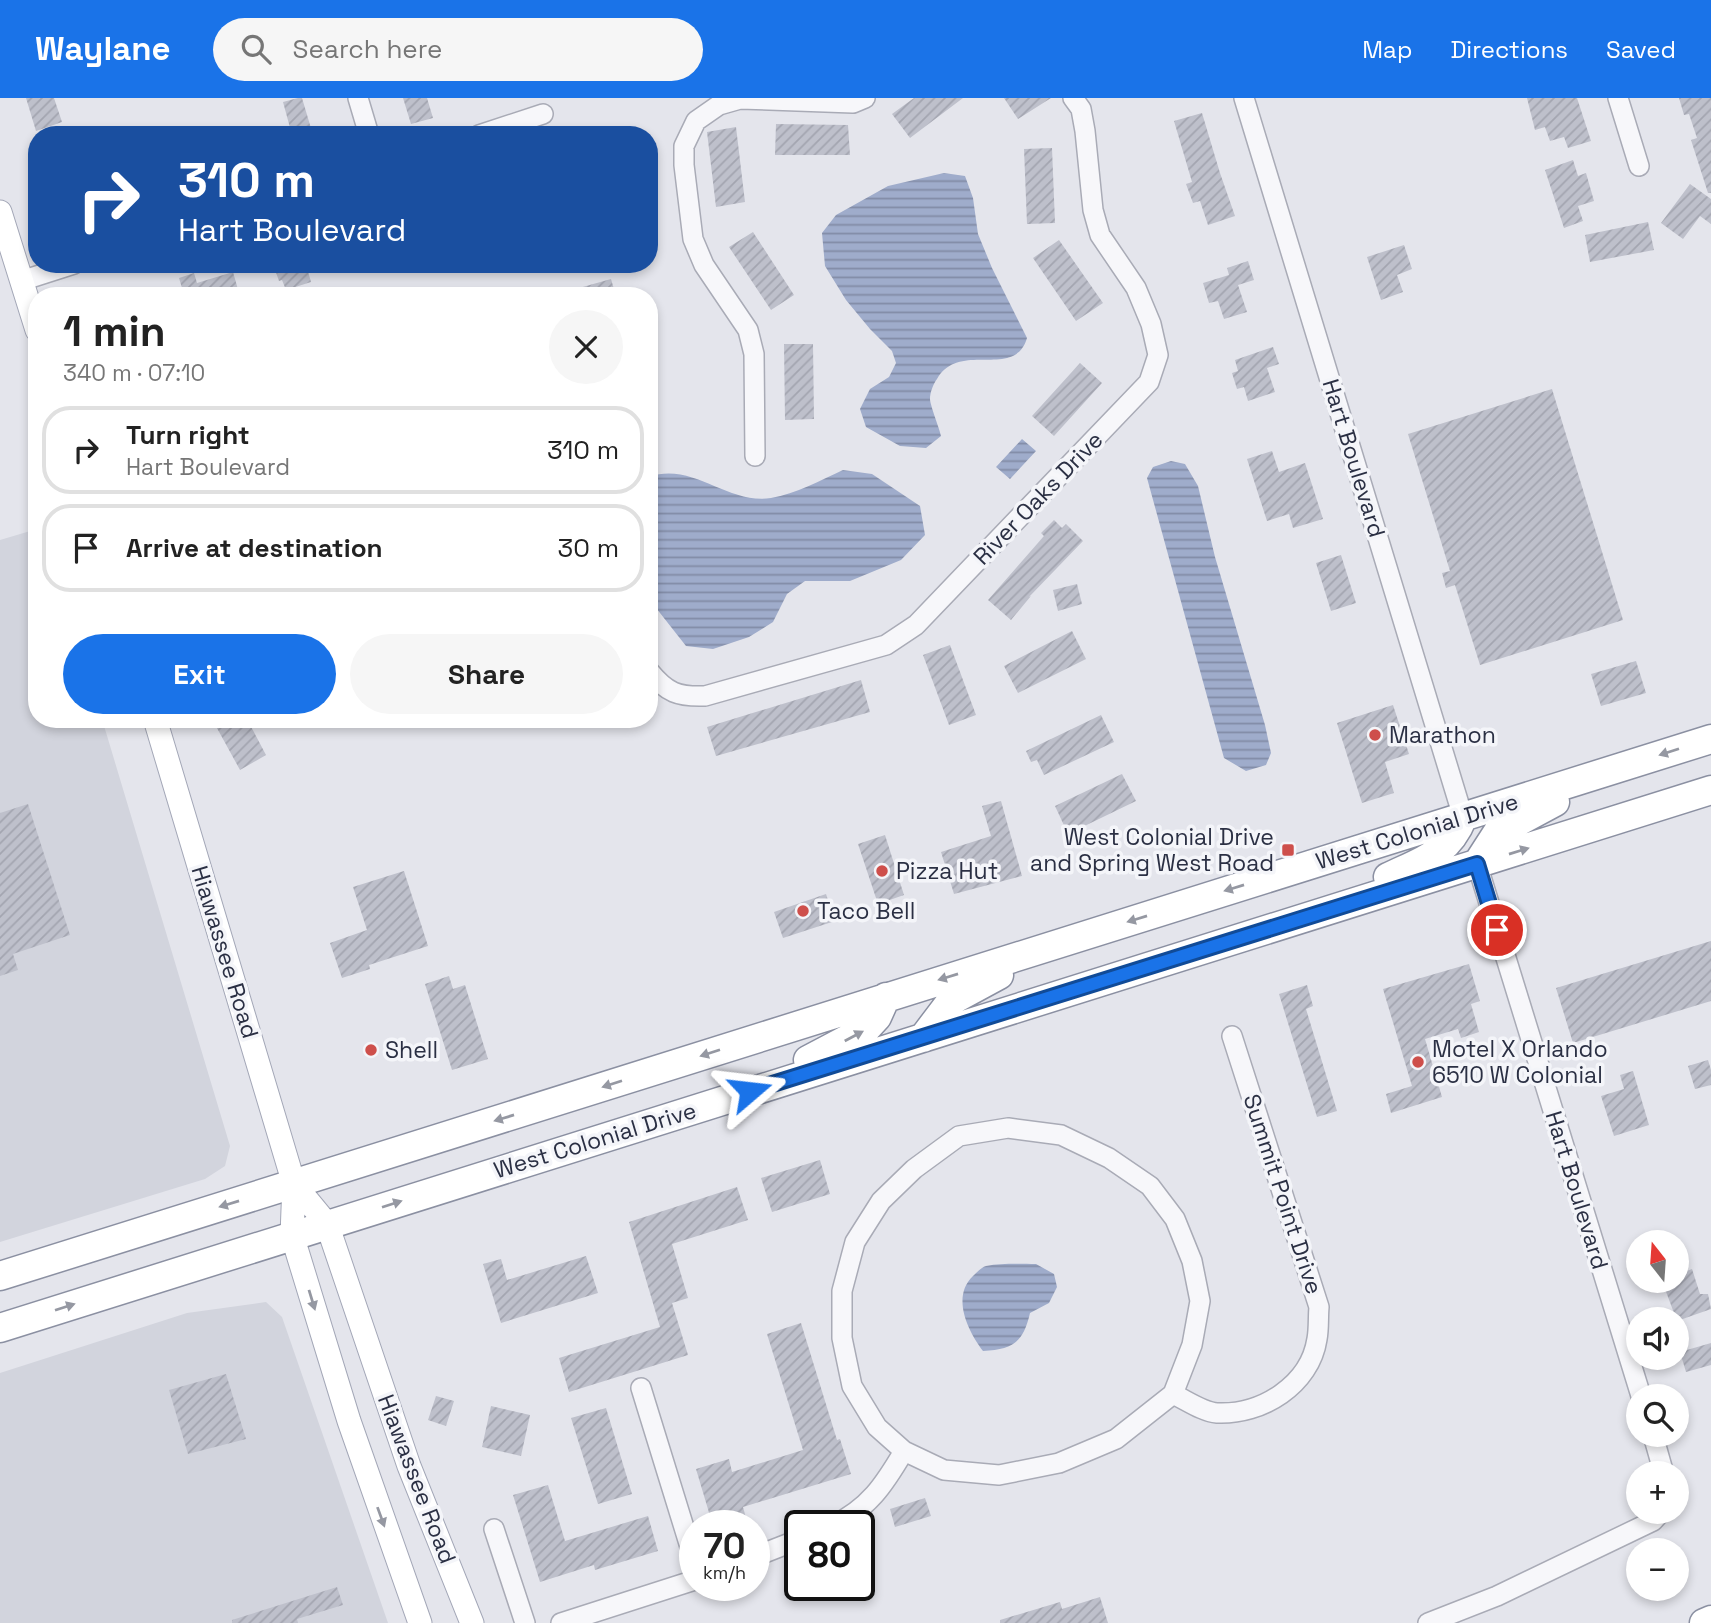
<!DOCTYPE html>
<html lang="en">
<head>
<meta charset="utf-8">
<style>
  :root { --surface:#fff; --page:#f6f6f6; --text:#222; --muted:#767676; --line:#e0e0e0; --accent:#1a73e8 }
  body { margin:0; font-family:"Space Grotesk",sans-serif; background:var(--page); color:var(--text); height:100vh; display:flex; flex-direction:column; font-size:26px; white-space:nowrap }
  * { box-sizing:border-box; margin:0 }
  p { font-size:23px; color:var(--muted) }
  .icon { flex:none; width:38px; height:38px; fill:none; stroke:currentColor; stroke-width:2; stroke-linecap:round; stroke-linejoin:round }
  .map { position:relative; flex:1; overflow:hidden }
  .sheet { position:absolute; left:28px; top:189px; width:630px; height:441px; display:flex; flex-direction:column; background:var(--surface); border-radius:28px; box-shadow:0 4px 10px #0003 }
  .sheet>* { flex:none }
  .banner { position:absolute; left:28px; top:28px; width:630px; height:147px; border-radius:28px; box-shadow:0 4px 10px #0003; background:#1a4fa0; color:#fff; overflow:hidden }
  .needle { width:46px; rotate:343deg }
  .buttons { position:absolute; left:1626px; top:1132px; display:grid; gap:14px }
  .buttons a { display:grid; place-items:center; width:63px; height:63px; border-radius:50%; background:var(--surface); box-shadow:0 4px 10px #0003; font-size:35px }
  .speed { position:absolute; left:679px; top:1412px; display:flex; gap:14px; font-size:35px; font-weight:700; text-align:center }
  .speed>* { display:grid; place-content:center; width:91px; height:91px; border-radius:50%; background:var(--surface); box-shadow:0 4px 10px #0003; line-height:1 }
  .speed small { font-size:18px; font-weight:400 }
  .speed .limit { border:4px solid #111; border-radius:10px; background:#fff; color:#111 }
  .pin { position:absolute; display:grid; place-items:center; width:60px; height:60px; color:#fff; margin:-30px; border:4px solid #fff; border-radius:50%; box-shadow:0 2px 7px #0007 }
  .me { position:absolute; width:77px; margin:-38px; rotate:73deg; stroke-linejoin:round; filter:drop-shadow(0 0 5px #0008) }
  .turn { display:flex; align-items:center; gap:24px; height:147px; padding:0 35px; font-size:32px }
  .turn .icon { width:91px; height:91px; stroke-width:2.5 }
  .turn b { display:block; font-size:49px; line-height:60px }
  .round { display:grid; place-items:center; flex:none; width:74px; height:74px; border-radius:37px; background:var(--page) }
  .head { display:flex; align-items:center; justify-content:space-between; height:119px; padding:0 35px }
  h1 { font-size:42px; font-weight:800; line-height:52px }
  .cta { display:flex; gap:14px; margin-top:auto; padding:14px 35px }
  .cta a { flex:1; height:80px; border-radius:42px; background:var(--accent); color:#fff; font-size:28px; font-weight:800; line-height:80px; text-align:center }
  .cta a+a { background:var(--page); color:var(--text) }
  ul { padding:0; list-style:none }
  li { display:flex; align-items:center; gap:21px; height:88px; margin:0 14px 10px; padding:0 21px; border:4px solid var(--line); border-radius:28px }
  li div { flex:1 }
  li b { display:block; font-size:26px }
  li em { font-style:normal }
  header { display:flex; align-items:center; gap:42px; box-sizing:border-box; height:98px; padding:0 35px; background:var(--accent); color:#fff }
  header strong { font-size:33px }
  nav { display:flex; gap:38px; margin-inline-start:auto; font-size:24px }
  .search { width:490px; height:63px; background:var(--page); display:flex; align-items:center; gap:18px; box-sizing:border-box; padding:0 24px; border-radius:38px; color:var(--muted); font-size:26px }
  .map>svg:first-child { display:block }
  .built { fill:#d2d4dd }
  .water { fill:url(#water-rules) }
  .building { fill:url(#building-hatch) }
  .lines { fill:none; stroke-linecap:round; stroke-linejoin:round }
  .minor-casing { stroke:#a9abb6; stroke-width:22 }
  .major-casing { stroke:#a3a7b7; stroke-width:25 }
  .highway-casing { stroke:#8b90a2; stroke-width:31 }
  .minor { stroke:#f7f7fa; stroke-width:19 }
  .major { stroke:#fff; stroke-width:23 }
  .highway { stroke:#fff; stroke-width:28 }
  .oneway { fill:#9598a2 }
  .route-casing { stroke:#114b97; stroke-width:18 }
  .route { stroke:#1a73e8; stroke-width:12 }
  .poi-dot { fill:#ce4f4b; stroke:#f4f5f9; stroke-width:2.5 }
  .labels { text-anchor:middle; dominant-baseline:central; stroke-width:7; stroke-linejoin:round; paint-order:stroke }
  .street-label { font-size:23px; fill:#2b3044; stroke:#f4f5f9 }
  .poi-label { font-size:23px; fill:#2b3044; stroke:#f4f5f9; text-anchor:start }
</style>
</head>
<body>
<header>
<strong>Waylane</strong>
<div class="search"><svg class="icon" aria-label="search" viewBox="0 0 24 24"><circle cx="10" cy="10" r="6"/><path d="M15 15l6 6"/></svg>Search here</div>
<nav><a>Map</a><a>Directions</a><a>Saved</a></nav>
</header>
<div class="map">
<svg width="1711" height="1525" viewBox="0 0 1711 1525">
  <defs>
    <pattern id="water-rules" width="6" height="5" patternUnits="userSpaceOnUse" patternTransform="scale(1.75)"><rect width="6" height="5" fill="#9faccb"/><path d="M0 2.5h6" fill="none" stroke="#828ca6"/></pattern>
    <pattern id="building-hatch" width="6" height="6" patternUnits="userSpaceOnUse" patternTransform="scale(1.75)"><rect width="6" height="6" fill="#bec0cb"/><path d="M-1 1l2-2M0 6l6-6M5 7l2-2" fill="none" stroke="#a3a5b0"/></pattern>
  </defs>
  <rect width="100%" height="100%" fill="#e4e5ec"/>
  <path class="built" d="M37 431V621H102L230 1048 225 1068 205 1081 0 1144V442Z
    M266 1204 282 1219 388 1525H0V1275L187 1215Z"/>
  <path class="water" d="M944 75 965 78 973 100 978 136 992 170 1027 240C1015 282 959 242 937 281 933 286 930 295 930 301 930 307 939 329 941 338L926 350 900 348 866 329 860 311 870 291 889 279 896 265 892 253 870 231 846 202 825 168 822 135 836 117 888 88Z
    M1022 341 1036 353 1010 381 996 369Z
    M1171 363 1185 366 1198 388 1215 459 1265 627 1271 655 1266 667 1246 673 1224 660 1147 380 1153 369Z
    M843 372 872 376 920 408 925 437 901 462 850 483H805L787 496 773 524 749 539 713 551 686 548 649 501V379C692 363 728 407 771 400 796 396 821 382 843 372Z
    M1036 1166 1054 1176 1057 1189 1049 1205 1030 1215C1023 1245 1013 1251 983 1253 968 1233 951 1199 973 1178 977 1174 982 1169 986 1168 1002 1165 1021 1166 1036 1166Z"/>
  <path class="building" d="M26 0H54L62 24 36 33Z
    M298 0H302L313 37H292L283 4Z
    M403 0H427L433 20 411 26Z
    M914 0H963L910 40 892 16Z
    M1004 0H1051L1018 21Z
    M1527 0H1577L1591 43 1568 50 1564 39 1550 43 1545 29 1535 32Z
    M1679 0H1711V95H1708L1691 42 1697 40 1689 16 1684 17Z
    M1202 15 1220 75 1235 118 1208 127 1200 103 1193 105 1186 86 1192 84 1174 23Z
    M776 26 848 27 850 57H775Z
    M736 29 745 104 716 109 707 34Z
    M1052 50 1055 125 1027 126 1024 51Z
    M1573 62 1578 78 1586 75 1594 103 1578 108 1583 123 1564 130 1545 72Z
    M1690 86 1711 101V126L1700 118 1683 141 1661 125Z
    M1648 124 1654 152 1590 164 1585 137Z
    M753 134 794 197 771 212 729 149Z
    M1059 142 1103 205 1076 223 1033 160Z
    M1404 147 1412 171 1397 177 1403 194 1381 202 1367 159Z
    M1248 163 1254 182 1238 187 1247 214 1224 221 1218 203 1209 205 1203 185 1229 177 1227 170Z
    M273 166H306L311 184 286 192 282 182 279 183Z
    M233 174 239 195 229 198H166V195L182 190 179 180 194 175 197 185Z
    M611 181 616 198H565V194Z
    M784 246H813L814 321 785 322Z
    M1273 249 1279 266 1267 270 1275 294 1248 303 1244 289 1237 291 1232 275 1238 273 1235 262Z
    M1080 265 1102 285 1054 338 1032 318Z
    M1552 291 1623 522 1480 567 1455 487 1446 490 1442 475 1450 473 1408 336Z
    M1272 353 1279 374 1305 365 1323 421 1293 430 1289 416 1267 423 1247 361Z
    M1054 422 1062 430 1066 426 1083 443 1029 499 1031 498 1011 522 988 502 1044 438 1041 435Z
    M1341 457 1356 505 1331 513 1316 465Z
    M1077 486 1082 506 1058 513 1053 492Z
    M1072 533 1086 561 1018 595 1004 568Z
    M950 547 976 617 949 627 923 557Z
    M1636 563 1646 595 1601 608 1591 576Z
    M861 582 870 614 716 658 707 629Z
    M1393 607 1409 656 1385 664 1394 695 1362 705 1337 625Z
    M1101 617 1114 644 1044 677 1037 662 1031 664 1026 653Z
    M212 621H247L266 657 240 672Z
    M1122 676 1136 703 1068 736 1055 708Z
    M1001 703 1022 778 954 796 941 754 991 738 982 708Z
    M28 706 70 837 13 856 18 872 0 878V715Z
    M885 737 904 797 878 806 858 746Z
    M404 773 428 848 369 867 370 871 342 880 330 845 367 832 353 789Z
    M826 796 835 823 783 840 774 814Z
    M1711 843V903L1573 945 1556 890Z
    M1469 866 1480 903 1471 906 1479 934 1461 940 1458 931 1425 941 1442 999 1391 1015 1386 996 1412 988 1383 891Z
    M449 878 453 891 465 887 488 961 452 972 425 886Z
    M1307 887 1313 908 1306 911 1337 1013 1317 1019 1279 896Z
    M1708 962 1711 972V987L1695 991 1688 968Z
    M1633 973 1649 1027 1614 1038 1601 998 1624 991 1620 977Z
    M820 1062 830 1096 772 1114 761 1080Z
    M737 1089 748 1122 672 1146 688 1200 672 1205 688 1257 569 1294 559 1260 660 1229 629 1124Z
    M586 1158 598 1195 501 1225 483 1166 501 1161 507 1182Z
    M1692 1171 1700 1196H1708L1711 1211 1677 1223 1662 1183H1676V1177Z
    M801 1225 837 1342 840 1341 851 1376 743 1409 746 1420 713 1428 696 1371 729 1361 732 1374 803 1352 767 1236Z
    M1711 1245V1267L1686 1274 1680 1254Z
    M226 1276 246 1341 188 1356 169 1292Z
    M436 1298 454 1303 446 1328 428 1322Z
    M491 1308 530 1317 521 1358 482 1349Z
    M606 1310 632 1396 598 1406 571 1320Z
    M548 1387 565 1443 648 1418 658 1453 595 1472 594 1467 540 1484 513 1397Z
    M925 1400 931 1418 895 1429 890 1411Z
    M337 1489 343 1507 297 1521 298 1525H232V1522Z
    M1100 1499 1108 1525H1000V1522L1060 1504 1062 1511Z"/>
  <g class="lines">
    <g class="minor-casing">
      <path id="minor" d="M358 0 369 37
        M1244 0 1463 719
        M1618 0 1639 68
        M479 37 543 16
        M21 183 74 166
        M755 358 754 256 748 232 704 167 693 141 684 67V48L696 23 719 7 740 1 853 5 865 0
        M649 573C667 595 678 599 705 598L886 547 916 527 1149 284 1158 257 1151 226 1136 190 1100 137 1093 112 1085 33 1081 11 1073 0
        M1477 766 1641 1298
        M1008 1030 1061 1037 1109 1060 1150 1088 1175 1121 1192 1163 1200 1203 1192 1247 1173 1296 1116 1341 1059 1365 999 1377 944 1372 904 1353 877 1329 852 1288 842 1240V1193L855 1144 881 1103 914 1071 959 1038Z
        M641 1290 695 1465
        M1173 1296C1186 1302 1203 1314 1217 1315 1262 1317 1310 1287 1317 1241 1319 1231 1318 1219 1319 1209L1232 938
        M1653 1337 1664 1376
        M832 1428C869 1410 884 1387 904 1353
        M494 1431 525 1525
        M754 1459 800 1441
        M561 1525 695 1482
        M1428 1525 1497 1498 1653 1423 1661 1414"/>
    </g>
    <g class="major-casing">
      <path id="major" d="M0 114 37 232
        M155 621 294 1086 292 1137 349 1323 420 1525
        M294 1086 327 1126 409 1368 472 1525"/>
    </g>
    <g class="highway-casing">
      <path id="highway" d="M1477 766 1497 735 1555 704
        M1388 779C1421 763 1448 757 1463 719
        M923 940 951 903 999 877
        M808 962 865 932 877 919 886 899
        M0 1178 1711 641
        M0 1230 1711 692
        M1704 1525 1711 1522"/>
    </g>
    <use href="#minor" class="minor"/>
    <use href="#major" class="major"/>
    <use href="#highway" class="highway"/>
  </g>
  <defs><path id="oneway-solid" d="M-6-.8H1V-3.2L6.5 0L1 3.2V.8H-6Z" transform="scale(1.75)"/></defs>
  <g class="oneway">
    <use href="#oneway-solid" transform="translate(1669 654) rotate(162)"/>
    <use href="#oneway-solid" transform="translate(1519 753) rotate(-17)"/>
    <use href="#oneway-solid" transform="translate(1234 790) rotate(163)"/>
    <use href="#oneway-solid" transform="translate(1137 821) rotate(163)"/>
    <use href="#oneway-solid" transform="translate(948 879) rotate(163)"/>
    <use href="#oneway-solid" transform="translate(854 938) rotate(-28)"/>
    <use href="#oneway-solid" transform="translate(710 955) rotate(162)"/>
    <use href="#oneway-solid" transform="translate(612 986) rotate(162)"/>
    <use href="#oneway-solid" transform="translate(504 1020) rotate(163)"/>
    <use href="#oneway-solid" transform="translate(229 1106) rotate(163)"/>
    <use href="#oneway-solid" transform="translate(392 1106) rotate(-18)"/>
    <use href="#oneway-solid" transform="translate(312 1202) rotate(73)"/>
    <use href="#oneway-solid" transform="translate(65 1209) rotate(-18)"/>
    <use href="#oneway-solid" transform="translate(381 1419) rotate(70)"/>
  </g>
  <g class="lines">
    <g class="route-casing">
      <path id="route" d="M750 993 1477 766 1497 832"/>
    </g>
    <use href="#route" class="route"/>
  </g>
  <g class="poi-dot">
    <circle cx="1375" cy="637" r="7"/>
    <rect x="1281" y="745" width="14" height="14" rx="3.5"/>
    <circle cx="882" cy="773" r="7"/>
    <circle cx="803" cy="813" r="7"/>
    <circle cx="371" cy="952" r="7"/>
    <circle cx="1418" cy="964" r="7"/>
  </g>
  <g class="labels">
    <g class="street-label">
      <text transform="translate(1354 360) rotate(73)">Hart Boulevard</text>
      <text transform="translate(1038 400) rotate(-46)">River Oaks Drive</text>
      <text transform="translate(1417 733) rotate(-17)">West Colonial Drive</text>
      <text transform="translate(225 854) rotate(73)">Hiawassee Road</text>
      <text transform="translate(595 1042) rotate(-17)">West Colonial Drive</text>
      <text transform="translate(1577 1092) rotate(73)">Hart Boulevard</text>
      <text transform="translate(1283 1096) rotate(72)">Summit Point Drive</text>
      <text transform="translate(417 1381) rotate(69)">Hiawassee Road</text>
    </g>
    <g class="poi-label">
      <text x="1389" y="637">Marathon</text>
      <text x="1274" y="739" text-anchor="end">West Colonial Drive<tspan x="1274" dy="26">and Spring West Road</tspan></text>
      <text x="896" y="773">Pizza Hut</text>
      <text x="817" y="813">Taco Bell</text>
      <text x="1432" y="951">Motel X Orlando<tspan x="1432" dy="26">6510 W Colonial</tspan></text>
      <text x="385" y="952">Shell</text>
    </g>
  </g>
</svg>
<div class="buttons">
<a><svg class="needle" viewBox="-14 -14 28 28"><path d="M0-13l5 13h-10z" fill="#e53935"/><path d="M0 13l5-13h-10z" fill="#767676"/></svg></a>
<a><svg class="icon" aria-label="sound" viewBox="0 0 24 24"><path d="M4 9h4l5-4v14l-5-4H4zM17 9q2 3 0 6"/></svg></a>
<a><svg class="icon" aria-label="search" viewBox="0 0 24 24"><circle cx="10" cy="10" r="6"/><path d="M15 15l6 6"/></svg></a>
<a>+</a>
<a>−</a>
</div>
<div class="speed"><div>70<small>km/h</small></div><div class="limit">80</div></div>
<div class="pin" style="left:1497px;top:832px;background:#d93025"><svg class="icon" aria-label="arrive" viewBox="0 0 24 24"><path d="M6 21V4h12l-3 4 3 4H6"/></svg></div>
<svg class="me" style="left:750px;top:993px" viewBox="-20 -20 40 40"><path d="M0-17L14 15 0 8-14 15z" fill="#1a73e8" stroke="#fff" stroke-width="4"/></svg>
<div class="banner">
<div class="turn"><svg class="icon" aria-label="right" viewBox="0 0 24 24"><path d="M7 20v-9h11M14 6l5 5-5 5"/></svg><div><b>310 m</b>Hart Boulevard</div></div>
</div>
<section class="sheet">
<div class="head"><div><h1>1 min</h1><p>340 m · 07:10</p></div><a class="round"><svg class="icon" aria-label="close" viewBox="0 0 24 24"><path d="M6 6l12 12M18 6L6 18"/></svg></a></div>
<ul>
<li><svg class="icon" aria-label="right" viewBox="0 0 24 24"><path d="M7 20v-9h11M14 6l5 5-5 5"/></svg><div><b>Turn right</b><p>Hart Boulevard</p></div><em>310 m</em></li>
<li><svg class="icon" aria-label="arrive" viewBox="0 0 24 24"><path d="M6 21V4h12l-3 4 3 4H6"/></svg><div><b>Arrive at destination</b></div><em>30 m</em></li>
</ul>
<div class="cta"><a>Exit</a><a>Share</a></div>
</section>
</div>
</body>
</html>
